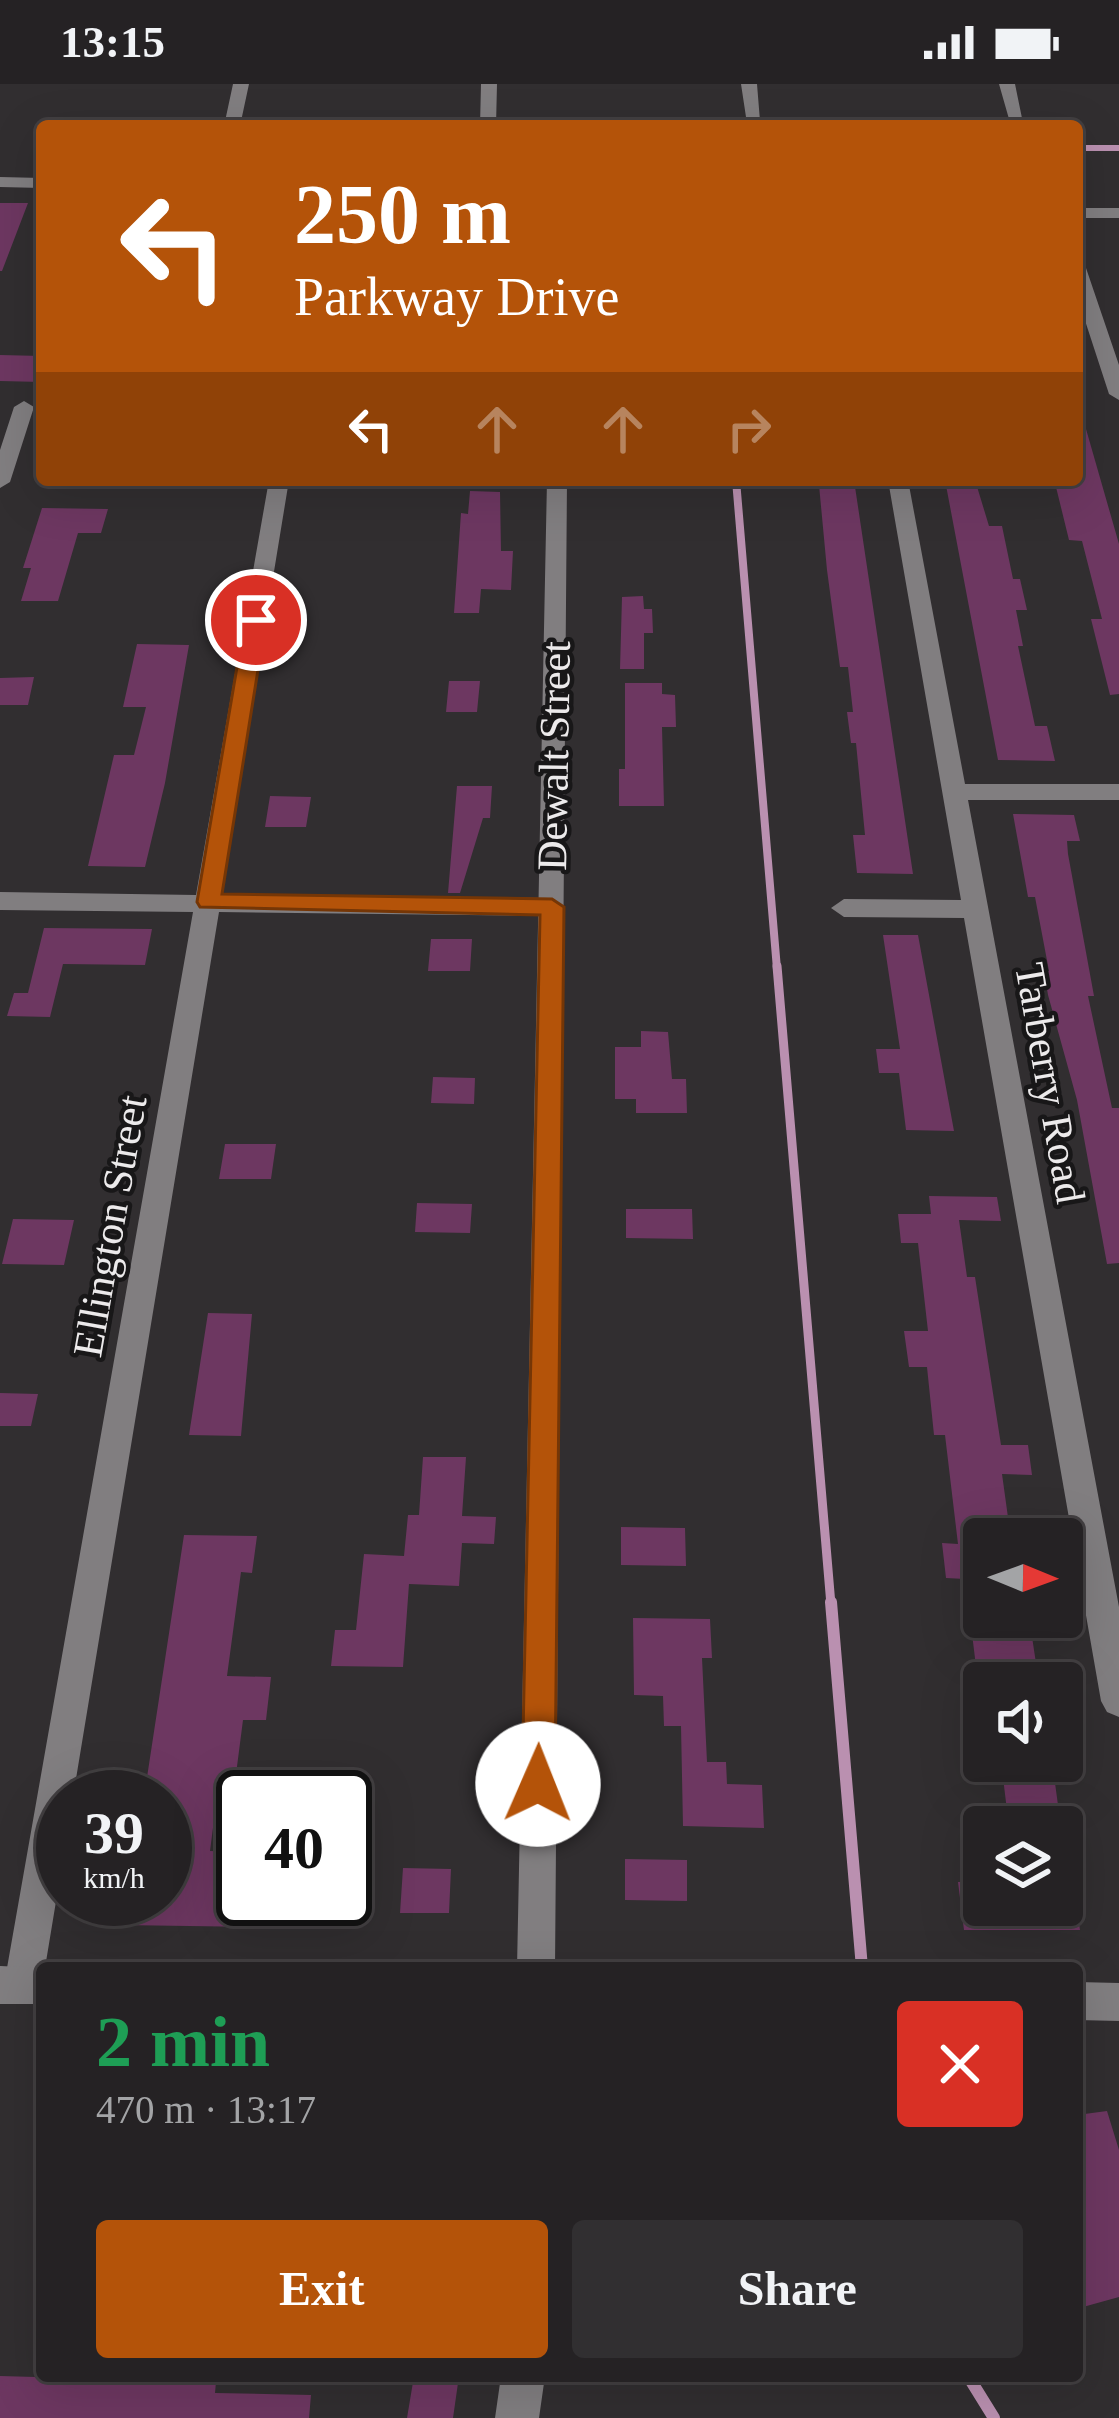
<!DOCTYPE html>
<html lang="en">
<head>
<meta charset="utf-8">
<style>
  :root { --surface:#252224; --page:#312f31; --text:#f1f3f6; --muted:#a3a4a6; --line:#423f41; --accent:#b45309 }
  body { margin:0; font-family:"Times New Roman",serif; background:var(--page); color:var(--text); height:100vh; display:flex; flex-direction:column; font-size:45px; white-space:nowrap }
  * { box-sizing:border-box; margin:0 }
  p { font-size:39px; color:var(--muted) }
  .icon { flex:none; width:66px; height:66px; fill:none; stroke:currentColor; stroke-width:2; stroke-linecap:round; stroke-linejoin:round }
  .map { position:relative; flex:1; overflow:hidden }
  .panel { position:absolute; left:36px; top:1878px; width:1047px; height:420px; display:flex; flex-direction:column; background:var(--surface); border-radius:12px; box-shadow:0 12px 48px #0002,0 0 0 3px var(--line) }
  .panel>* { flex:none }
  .banner { position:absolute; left:36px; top:36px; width:1047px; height:366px; border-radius:12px; box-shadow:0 12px 48px #0002,0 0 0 3px var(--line); background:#b45309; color:#fff; overflow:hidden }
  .needle { width:78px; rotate:91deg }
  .fabs { position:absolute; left:963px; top:1434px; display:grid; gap:24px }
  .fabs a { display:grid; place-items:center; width:120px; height:120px; border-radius:12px; background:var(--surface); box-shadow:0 12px 48px #0002,0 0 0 3px var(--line); font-size:60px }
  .speed { position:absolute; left:36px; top:1686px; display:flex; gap:24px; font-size:60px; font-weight:700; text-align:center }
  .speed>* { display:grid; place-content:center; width:156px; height:156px; border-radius:50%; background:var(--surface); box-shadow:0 12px 48px #0002,0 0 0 3px var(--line); line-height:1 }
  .speed small { font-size:30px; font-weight:400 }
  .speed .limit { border:6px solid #111; border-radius:18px; background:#fff; color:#111 }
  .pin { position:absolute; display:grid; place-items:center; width:102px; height:102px; color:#fff; margin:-51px; border:6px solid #fff; border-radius:50%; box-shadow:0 3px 12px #0007 }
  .me { position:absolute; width:132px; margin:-66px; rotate:1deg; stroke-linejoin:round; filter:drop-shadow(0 0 9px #0008) }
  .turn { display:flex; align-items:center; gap:42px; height:252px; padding:0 60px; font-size:54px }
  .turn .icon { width:156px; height:156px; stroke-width:2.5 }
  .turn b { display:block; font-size:84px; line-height:102px }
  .lanes { display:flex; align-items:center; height:114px; padding:0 60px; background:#0003; justify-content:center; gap:60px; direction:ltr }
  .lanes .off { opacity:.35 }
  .round { display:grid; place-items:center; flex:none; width:126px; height:126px; border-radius:12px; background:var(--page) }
  .head { display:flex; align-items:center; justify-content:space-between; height:204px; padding:0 60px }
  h1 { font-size:72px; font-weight:800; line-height:90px; color:#1e9e55 }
  .button { display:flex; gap:24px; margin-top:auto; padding:24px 60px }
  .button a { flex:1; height:138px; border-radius:12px; background:var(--accent); color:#fff; font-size:48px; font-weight:800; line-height:138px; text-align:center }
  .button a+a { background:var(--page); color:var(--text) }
  .status { display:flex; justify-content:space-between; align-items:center; height:84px; padding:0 60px; background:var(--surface); direction:ltr }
  .status svg { height:33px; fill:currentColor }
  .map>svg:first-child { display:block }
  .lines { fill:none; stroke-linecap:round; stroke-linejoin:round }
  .stream-far3 { stroke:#ba90b0; stroke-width:6 }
  .stream-far2 { stroke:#ba90b0; stroke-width:8 }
  .stream-far1 { stroke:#ba90b0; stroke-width:9 }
  .stream { stroke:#ba90b0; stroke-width:12 }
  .building { fill:#6d3761 }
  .minor { fill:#817e80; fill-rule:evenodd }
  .tertiary { fill:#817e80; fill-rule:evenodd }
  .route { fill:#b45309; stroke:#753606; stroke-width:3 }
  .labels { text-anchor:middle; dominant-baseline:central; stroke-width:9; stroke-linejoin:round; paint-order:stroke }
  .street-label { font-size:42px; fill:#eceaeb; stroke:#181718 }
</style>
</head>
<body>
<div class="status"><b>13:15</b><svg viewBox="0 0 49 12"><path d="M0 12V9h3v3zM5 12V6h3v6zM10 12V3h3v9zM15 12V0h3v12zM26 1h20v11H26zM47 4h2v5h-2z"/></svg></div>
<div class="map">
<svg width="1119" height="2334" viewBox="0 0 1119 2334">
  <rect width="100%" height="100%" fill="#312e30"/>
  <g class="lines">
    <path class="stream-far3" d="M1077 64H1119"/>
    <path class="stream-far2" d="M736 396 777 885"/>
    <path class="stream-far1" d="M777 882 831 1521"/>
    <path class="stream" d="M831 1518 862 1884
      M968 2292 994 2334"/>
  </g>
  <path class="building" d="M0 119H28L2 187H0Z
    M0 271 42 272V298L0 297Z
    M1084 338 1119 460V610L1110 611 1091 535H1102L1082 457 1069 456 1056 403H1072L1070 396H1077V339Z
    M829 396H854L913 790 857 789 853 751H865L856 659H851L847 628H853L848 583H840L827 486 819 401H830Z
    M945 396H975L989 442H1002L1013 495H1020L1027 526H1016L1023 562H1018L1035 642H1047L1055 677 998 676Z
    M470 407 500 408 501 467H513L511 506 481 505 479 529H454L461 429 468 430Z
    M42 424 108 425 101 449H78L58 517H21L31 484H23Z
    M643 512 644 525H652L653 549H644V585H620L622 513Z
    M137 560 189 561 165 699 145 783 88 782 114 671H134L146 623H123Z
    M34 593 28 621H0V594Z
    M449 597H480L477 628H446Z
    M625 599H662V610L675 611 676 643H662L664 722H619V685H625Z
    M457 702H492L490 734H483L460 809H448Z
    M270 712 311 713 306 743H265Z
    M1013 730 1074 731 1080 757H1067L1068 770 1094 912H1088L1112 1024H1119V1179L1107 1180 1077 1016 1048 911 1044 887H1049L1035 813H1028Z
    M44 844 152 845 145 881 63 880 50 933 7 932 14 909H28Z
    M883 851H918L954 1047 906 1046 899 989H879L876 965H900Z
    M431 855H472L470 887H428Z
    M641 947 668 948 672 995H686L687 1029H636V1015H615V963H641Z
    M433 993 475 994 474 1020 431 1019Z
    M225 1060H276L271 1095H219Z
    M929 1112 997 1113 1001 1137 959 1136 967 1193H975L1001 1361H1028L1032 1391 1002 1390 1011 1455H984V1496L946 1494 942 1459 958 1460 945 1351H934L927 1283H909L904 1247H928L918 1159H901L898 1130H931Z
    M417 1119 472 1120 470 1149 415 1148Z
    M626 1125H692L693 1155 626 1154Z
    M13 1135 74 1136 64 1181 2 1180Z
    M208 1229 252 1230 241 1352 189 1351Z
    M0 1309 38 1310 31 1342H0Z
    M423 1373H466L462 1432 496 1433 494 1460 462 1459 459 1502 409 1500 403 1583 331 1582 335 1546H356L364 1470 404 1472 408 1431H419Z
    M621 1443 685 1444 686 1482 621 1481Z
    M184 1451 257 1452 252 1489 241 1488 227 1592 271 1593 266 1636H243L235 1698 219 1697 210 1767 243 1768V1815H262L259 1843 121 1841 125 1815H165V1713H144Z
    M970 1533H1029L1039 1599H978Z
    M633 1534 710 1535 712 1574H702L707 1678H726L727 1700 762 1701 764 1744 683 1742 681 1642H664L663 1612 634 1611Z
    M1001 1677H1052L1061 1743H1009Z
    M625 1775 687 1776V1817L625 1816Z
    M403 1784 451 1785 449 1829H400Z
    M958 1798H984V1821H1076L1080 1846H964Z
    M1107 2027 1119 2066V2213L1083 2223 1077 2207V2031Z
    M0 2292 216 2298 215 2309 311 2311 309 2334H0Z
    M414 2292H459L453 2334H407Z"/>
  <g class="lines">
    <path class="minor" d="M233 0H249L240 42H224Z
      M741 0H757L760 37 746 33Z
      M999 0H1015L1023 39 1009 35Z
      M0 93 42 94V104L0 103Z
      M1077 124H1119V134H1077Z
      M1077 178 1086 184 1119 281V316L1109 310 1077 212Z
      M24 317 34 323 10 398 0 404V366L14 323Z
      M269 396H289L221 811 552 814 565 823 552 832 219 828 73 1713H63V1775L42 1902 37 1914 23 1920 9 1914 4 1901 193 828 0 826V808L196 811Z
      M888 396H908L965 700H1119V716H968L1119 1523V1633L1107 1628 1101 1617 964 834 844 833 831 824 844 815 961 816Z
      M1077 1898 1119 1899V1937L1077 1936Z"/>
    <path class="tertiary" d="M481 0H497L496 42H480Z
      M547 396H567L555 1884H517Z
      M0 1882 47 1884H42V1920H0Z
      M501 2292H545L539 2334H495Z"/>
  </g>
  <path class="route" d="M256 530 266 536 222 810 552 815 564 823 555 1700 550 1710 538 1715 527 1710 522 1700 540 831 200 823 197 818 245 536Z"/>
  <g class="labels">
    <g class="street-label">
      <text transform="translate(554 672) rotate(-89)">Dewalt Street</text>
      <text transform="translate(1050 999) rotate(80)">Tarberry Road</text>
      <text transform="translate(110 1142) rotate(-80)">Ellington Street</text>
    </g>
  </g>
</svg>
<div class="fabs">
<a><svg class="needle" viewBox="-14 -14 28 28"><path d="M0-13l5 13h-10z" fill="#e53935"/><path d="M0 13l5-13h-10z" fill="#a3a4a6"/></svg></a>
<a><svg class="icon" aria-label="sound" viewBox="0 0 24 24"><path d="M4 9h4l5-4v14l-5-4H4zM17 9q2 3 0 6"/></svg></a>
<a><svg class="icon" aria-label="layers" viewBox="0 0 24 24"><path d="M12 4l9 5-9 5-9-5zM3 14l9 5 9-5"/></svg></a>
</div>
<div class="speed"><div>39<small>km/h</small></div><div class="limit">40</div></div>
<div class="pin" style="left:256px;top:536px;background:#d93025"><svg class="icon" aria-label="arrive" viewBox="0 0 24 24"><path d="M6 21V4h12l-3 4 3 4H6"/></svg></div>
<svg class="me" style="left:538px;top:1700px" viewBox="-20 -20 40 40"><circle r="19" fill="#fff"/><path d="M0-13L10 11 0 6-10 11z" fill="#b45309"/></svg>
<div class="banner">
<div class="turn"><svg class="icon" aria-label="left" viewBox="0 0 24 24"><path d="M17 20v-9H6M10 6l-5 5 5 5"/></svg><div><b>250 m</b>Parkway Drive</div></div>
<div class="lanes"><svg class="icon" aria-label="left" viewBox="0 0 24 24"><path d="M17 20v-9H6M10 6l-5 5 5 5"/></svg><svg class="icon off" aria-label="ahead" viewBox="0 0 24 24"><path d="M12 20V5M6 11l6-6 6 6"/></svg><svg class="icon off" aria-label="ahead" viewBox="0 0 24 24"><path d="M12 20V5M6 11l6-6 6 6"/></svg><svg class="icon off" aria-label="right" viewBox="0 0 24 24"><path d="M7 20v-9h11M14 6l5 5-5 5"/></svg></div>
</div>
<section class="panel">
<div class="head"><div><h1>2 min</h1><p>470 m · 13:17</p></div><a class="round" style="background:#d93025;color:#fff"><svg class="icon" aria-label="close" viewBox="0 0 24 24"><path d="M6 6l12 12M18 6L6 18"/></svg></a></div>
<div class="button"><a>Exit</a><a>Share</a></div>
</section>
</div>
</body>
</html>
